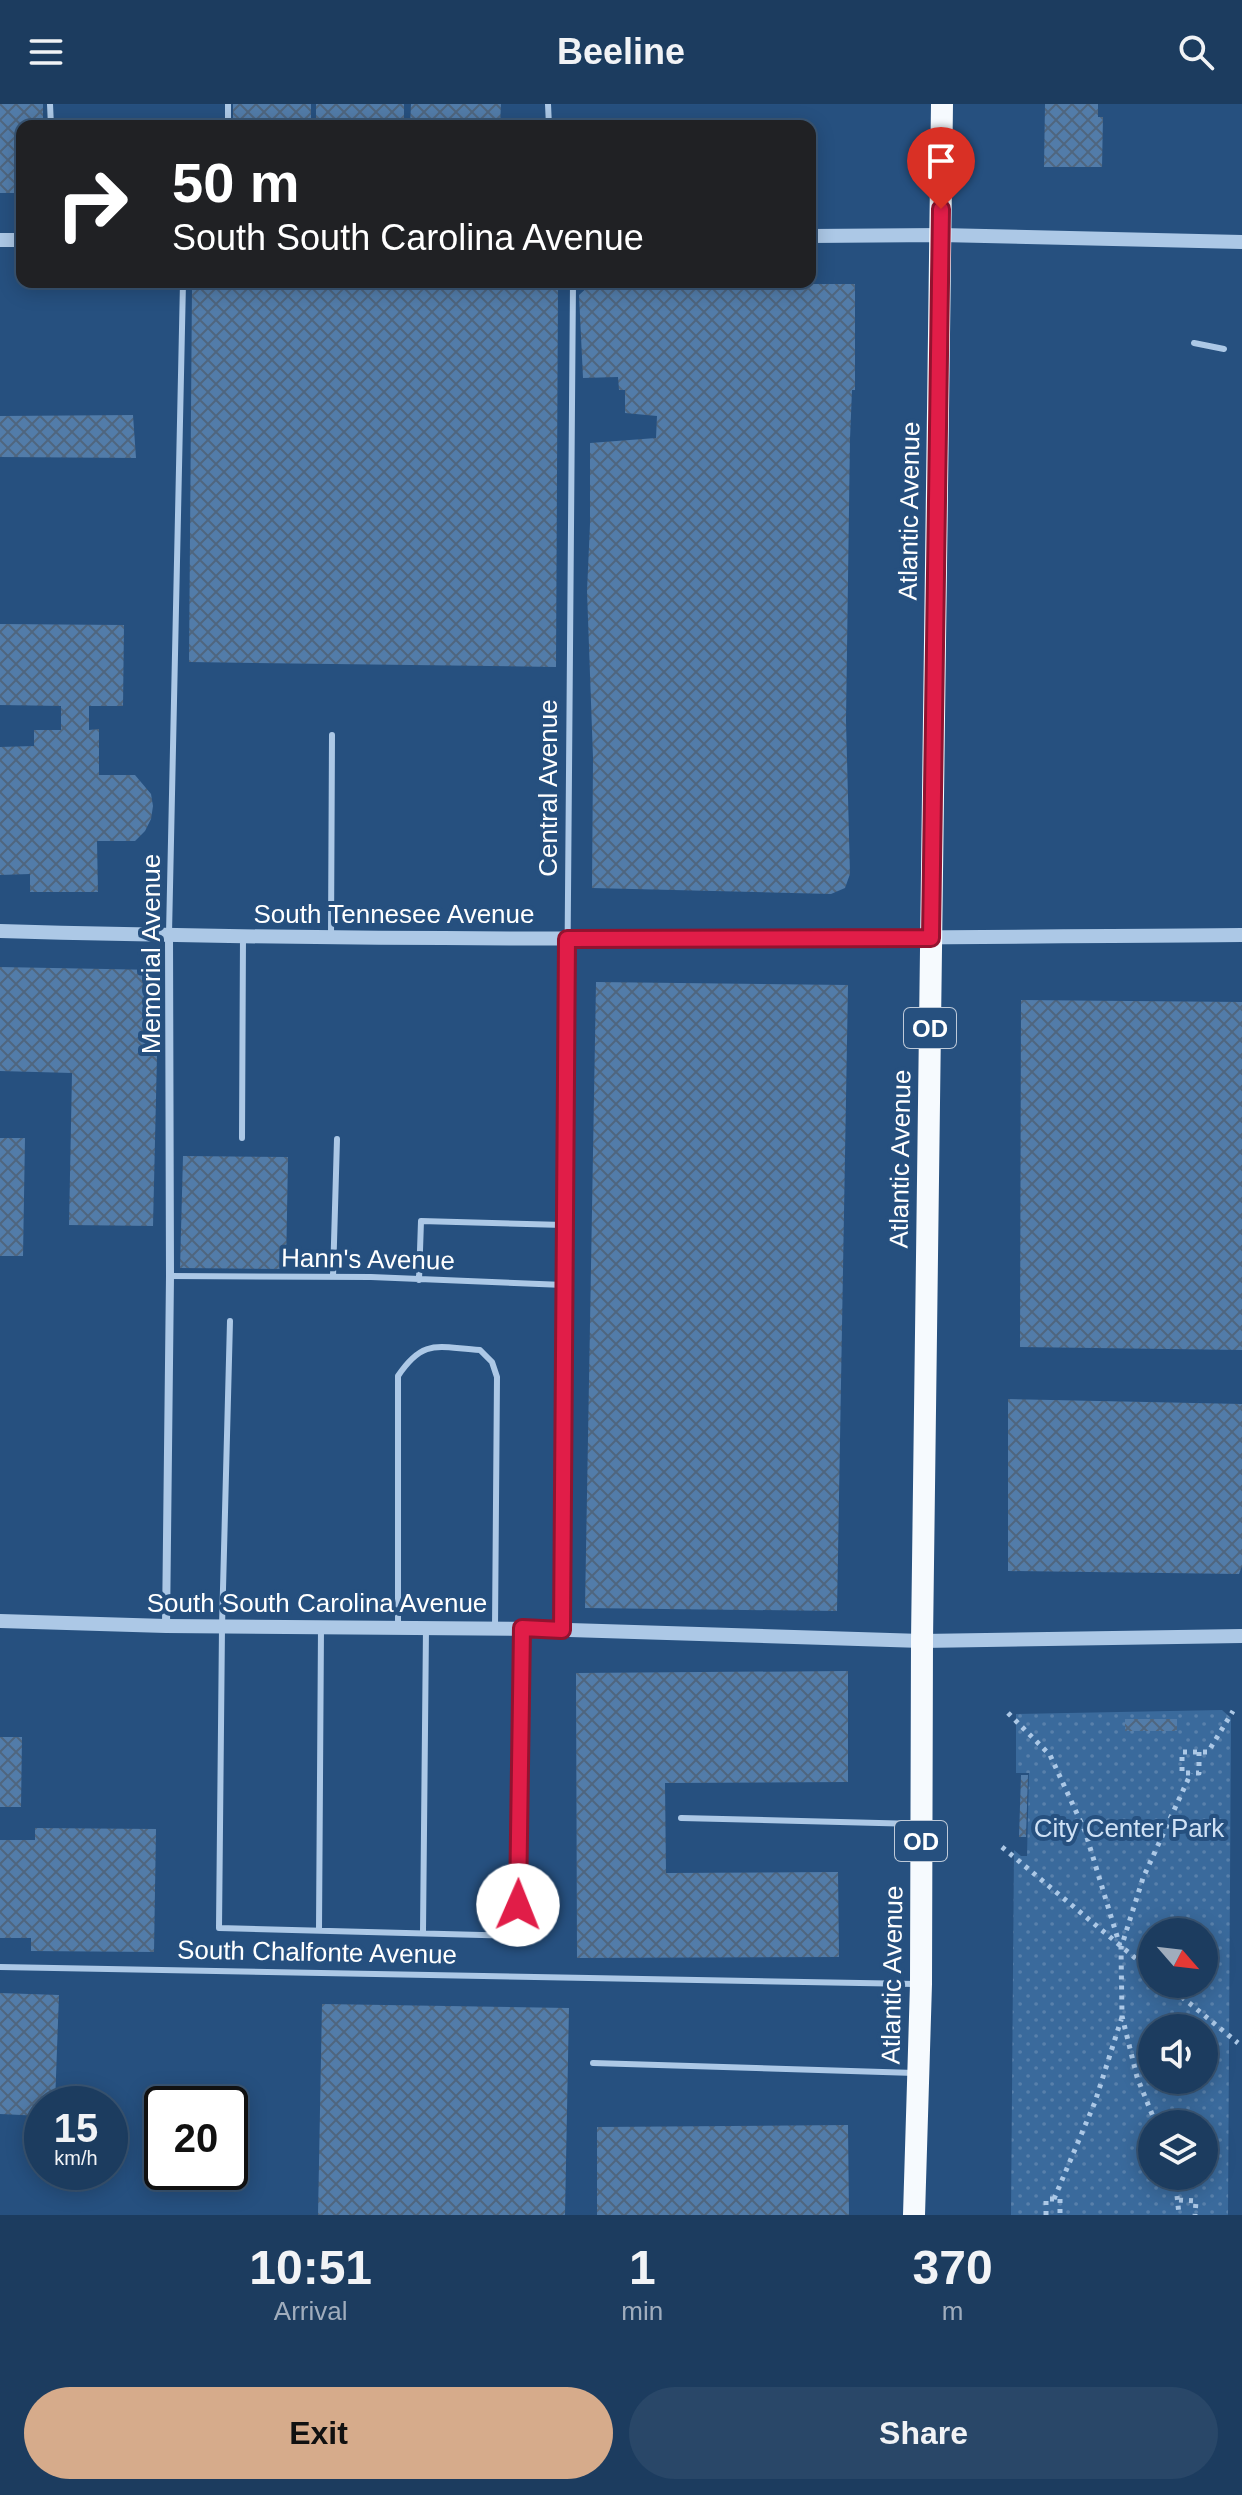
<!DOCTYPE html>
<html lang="en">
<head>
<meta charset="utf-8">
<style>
  :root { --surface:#1c3c5f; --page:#294768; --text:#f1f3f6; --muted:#a0adbd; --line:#3a5674; --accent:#d6ab8b }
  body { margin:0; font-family:Arial,sans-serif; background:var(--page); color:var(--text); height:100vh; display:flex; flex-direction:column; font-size:30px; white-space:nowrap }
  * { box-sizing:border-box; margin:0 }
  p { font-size:26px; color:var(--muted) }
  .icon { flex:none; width:44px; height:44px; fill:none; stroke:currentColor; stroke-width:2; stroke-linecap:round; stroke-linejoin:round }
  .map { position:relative; height:2111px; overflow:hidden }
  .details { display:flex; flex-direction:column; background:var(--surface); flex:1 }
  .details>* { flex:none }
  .banner { position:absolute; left:16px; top:16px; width:800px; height:168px; border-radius:16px; box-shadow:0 4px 20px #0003,0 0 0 2px var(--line); background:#202124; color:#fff; overflow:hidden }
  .needle { width:52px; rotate:118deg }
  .buttons { position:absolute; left:1138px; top:1814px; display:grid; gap:16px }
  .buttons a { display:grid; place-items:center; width:80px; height:80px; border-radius:50%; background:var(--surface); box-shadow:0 4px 20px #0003,0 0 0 2px var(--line); font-size:40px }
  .speed { position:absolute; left:24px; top:1982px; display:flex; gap:16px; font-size:40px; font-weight:700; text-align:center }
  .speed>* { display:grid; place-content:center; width:104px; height:104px; border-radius:50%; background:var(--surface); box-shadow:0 4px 20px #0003,0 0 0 2px var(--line); line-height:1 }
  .speed small { font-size:20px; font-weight:400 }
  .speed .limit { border:4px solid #111; border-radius:12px; background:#fff; color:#111 }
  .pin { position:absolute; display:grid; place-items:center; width:68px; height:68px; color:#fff; margin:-82px -34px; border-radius:50% 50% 50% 0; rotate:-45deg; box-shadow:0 0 8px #0007 }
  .pin .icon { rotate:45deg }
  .me { position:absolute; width:88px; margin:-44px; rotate:1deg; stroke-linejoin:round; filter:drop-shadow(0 0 6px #0008) }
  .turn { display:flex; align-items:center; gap:28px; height:168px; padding:0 24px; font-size:36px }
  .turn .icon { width:104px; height:104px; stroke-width:2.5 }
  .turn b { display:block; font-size:56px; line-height:68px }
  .eta { display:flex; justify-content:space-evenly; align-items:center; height:136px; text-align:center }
  .eta b { font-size:48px; font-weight:600; line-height:56px }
  .button { display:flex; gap:16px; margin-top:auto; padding:16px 24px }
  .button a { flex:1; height:92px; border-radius:48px; background:var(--accent); color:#111; font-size:32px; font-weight:600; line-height:92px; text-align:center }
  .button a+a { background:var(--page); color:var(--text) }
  header { display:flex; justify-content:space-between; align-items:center; height:104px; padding:0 24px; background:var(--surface); font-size:36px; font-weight:600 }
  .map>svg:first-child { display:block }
  .green { fill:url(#green-dots); fill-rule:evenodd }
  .building { fill:url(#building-cross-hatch) }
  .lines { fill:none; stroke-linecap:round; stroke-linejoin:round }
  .path { stroke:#acc8e6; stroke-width:5; stroke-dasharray:4 6; stroke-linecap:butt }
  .service { stroke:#acc8e6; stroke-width:6 }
  .minor { stroke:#acc8e6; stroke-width:8 }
  .tertiary { stroke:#acc8e6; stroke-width:14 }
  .trunk { stroke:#f6fafe; stroke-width:22 }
  .route-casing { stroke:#92132f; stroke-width:20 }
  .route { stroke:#e11d48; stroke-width:14 }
  .labels { text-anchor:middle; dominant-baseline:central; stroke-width:8; stroke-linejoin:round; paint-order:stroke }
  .shield { fill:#26507f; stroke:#becad9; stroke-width:2 }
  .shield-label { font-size:24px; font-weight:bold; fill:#fff }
  .street-label { font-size:26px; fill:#fff; stroke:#26507f }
  .park-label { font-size:26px; fill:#cfe1f5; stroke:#26507f }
</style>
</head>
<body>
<header><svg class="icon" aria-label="menu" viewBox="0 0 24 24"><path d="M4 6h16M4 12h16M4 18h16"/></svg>Beeline<svg class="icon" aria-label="search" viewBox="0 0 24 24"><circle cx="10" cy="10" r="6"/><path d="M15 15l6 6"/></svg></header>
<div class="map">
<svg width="1242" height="2111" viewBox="0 0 1242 2111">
  <defs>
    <pattern id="green-dots" width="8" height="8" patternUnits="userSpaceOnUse" patternTransform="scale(2)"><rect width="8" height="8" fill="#3a6a9c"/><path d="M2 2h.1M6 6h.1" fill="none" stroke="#5880ab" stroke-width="1.8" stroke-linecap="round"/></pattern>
    <pattern id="building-cross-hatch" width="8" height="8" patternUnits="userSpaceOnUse" patternTransform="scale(2)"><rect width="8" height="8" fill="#527ca9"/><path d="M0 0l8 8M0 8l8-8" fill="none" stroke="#4f667f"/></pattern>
  </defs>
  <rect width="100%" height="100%" fill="#26507f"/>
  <path class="green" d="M1222 1606 1231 1614 1228 2111H1011L1014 1746 1021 1752H1027L1029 1669H1016V1610ZM1152 1828H1204V1880H1152ZM1152 1924H1204V1976H1152ZM1152 2020H1204V2072H1152Z"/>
  <path class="building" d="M0 0H43V22H22V89H0Z
    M233 0H311V22H233Z
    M316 0H404V22H316Z
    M411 0H501L500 22H410Z
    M1045 0H1098V13H1103L1102 63H1044Z
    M591 180H855V286H852L850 335 846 617 850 770 845 784 831 790 592 784 593 654 587 487 590 420V339L656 334 657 312 625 309V286H619L618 273 583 274 579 191Z
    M192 182 558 183 556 563 189 558Z
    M133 311 136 354 0 353V312Z
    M0 520 124 521 123 602H89V626L99 625V671H135L151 690 153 702 151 715 145 727 135 737H97L98 788H30V770L0 771V643L34 642V626H61V602L0 601Z
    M0 863 159 866 153 1122 69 1121 72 969 0 967Z
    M596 878 848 881 837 1507 585 1504Z
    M1021 896 1242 898V1246L1020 1243Z
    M0 1034H25L23 1152H0Z
    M183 1052 288 1053 286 1165 180 1164Z
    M1008 1295 1242 1300V1462L1239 1470 1008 1467Z
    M848 1567V1678L665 1679 666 1769 838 1768 839 1853 577 1854 576 1569Z
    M1125 1615H1177V1627H1125Z
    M0 1633H22L21 1703H0Z
    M1021 1671H1028L1026 1733H1019Z
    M35 1724 156 1725 154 1848 31 1847V1834H0V1736H35Z
    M0 1889 59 1891 55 2000H42V2012L0 2010Z
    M322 1900 569 1904 565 2111H318Z
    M848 2021 849 2111H597V2023Z"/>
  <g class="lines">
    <path class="path" d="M1008 1609 1050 1651 1085 1727 1120 1842
      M1199 1648V1669H1182V1648H1208L1233 1607
      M1002 1743 1152 1868
      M1166 1880 1238 1939
      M1156 2020 1137 1973 1122 1912 1121 1844 1143 1774 1191 1669
      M1175 2072 1179 2111
      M1054 2095 1095 1998 1122 1913
      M1179 2096 1196 2097 1195 2111
      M1046 2111V2095H1060V2111"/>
    <path class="service" d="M50 0 51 22
      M228 0V22
      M548 0 549 22
      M1194 239 1224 245
      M169 830 183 178
      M331 833 332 631
      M242 1034 243 832
      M170 1172 371 1173 564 1181
      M333 1173 337 1035
      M419 1176 421 1117 564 1121
      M230 1217 222 1523 219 1824 517 1832 522 1524
      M398 1524V1272C424 1233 439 1244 480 1246L492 1258 497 1273 495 1524
      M562 1526 573 178
      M681 1714 918 1720
      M319 1826 321 1524
      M423 1828 426 1524
      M0 1863 916 1880
      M593 1959 915 1969"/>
    <path class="minor" d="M166 1522 170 1172 169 832"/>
    <path class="tertiary" d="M810 132 941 131 1242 138
      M0 136H22
      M0 827C414 839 828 834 1242 831
      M0 1517 166 1522 537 1525 922 1537 1242 1532"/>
    <path class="trunk" d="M914 2111 921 1880 922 1537 942 0"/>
  </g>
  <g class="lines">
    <g class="route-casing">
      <path id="route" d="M518 1801 522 1524 562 1526 567 835 931 834 941 105"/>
    </g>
    <use href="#route" class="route"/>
  </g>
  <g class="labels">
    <g class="shield">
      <rect x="904" y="904" width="52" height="40" rx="6"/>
      <rect x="895" y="1717" width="52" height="40" rx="6"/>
    </g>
    <g class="shield-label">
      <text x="930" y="924">OD</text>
      <text x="921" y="1737">OD</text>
    </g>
    <g class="street-label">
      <text transform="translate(909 407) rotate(-89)">Atlantic Avenue</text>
      <text transform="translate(548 684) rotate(-90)">Central Avenue</text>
      <text x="394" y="810">South Tennesee Avenue</text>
      <text transform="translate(151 850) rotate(-90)">Memorial Avenue</text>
      <text transform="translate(900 1055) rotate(-89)">Atlantic Avenue</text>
      <text transform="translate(368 1155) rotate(1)">Hann's Avenue</text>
      <text x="317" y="1499">South South Carolina Avenue</text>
      <text transform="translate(317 1848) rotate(1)">South Chalfonte Avenue</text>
      <text transform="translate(892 1871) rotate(-89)">Atlantic Avenue</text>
    </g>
    <g class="park-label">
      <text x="1129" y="1724">City Center Park</text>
    </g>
  </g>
</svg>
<div class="buttons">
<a><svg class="needle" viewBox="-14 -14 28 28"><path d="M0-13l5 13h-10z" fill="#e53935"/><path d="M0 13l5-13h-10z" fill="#a0adbd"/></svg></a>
<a><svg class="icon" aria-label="sound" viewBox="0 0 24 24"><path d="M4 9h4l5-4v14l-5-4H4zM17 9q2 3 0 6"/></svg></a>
<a><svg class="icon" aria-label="layers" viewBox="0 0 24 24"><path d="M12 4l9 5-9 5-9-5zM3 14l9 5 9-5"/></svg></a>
</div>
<div class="speed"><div>15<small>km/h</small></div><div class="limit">20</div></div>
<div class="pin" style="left:941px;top:105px;background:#d93025"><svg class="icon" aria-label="arrive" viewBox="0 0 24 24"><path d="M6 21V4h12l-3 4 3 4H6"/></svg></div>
<svg class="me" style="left:518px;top:1801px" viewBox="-20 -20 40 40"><circle r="19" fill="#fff"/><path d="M0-13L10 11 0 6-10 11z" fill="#e11d48"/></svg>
<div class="banner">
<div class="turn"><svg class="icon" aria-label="right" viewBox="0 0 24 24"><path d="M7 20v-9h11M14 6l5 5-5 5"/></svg><div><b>50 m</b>South South Carolina Avenue</div></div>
</div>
</div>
<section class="details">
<div class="eta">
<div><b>10:51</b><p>Arrival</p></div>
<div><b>1</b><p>min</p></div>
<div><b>370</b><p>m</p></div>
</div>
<div class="button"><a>Exit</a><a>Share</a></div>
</section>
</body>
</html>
